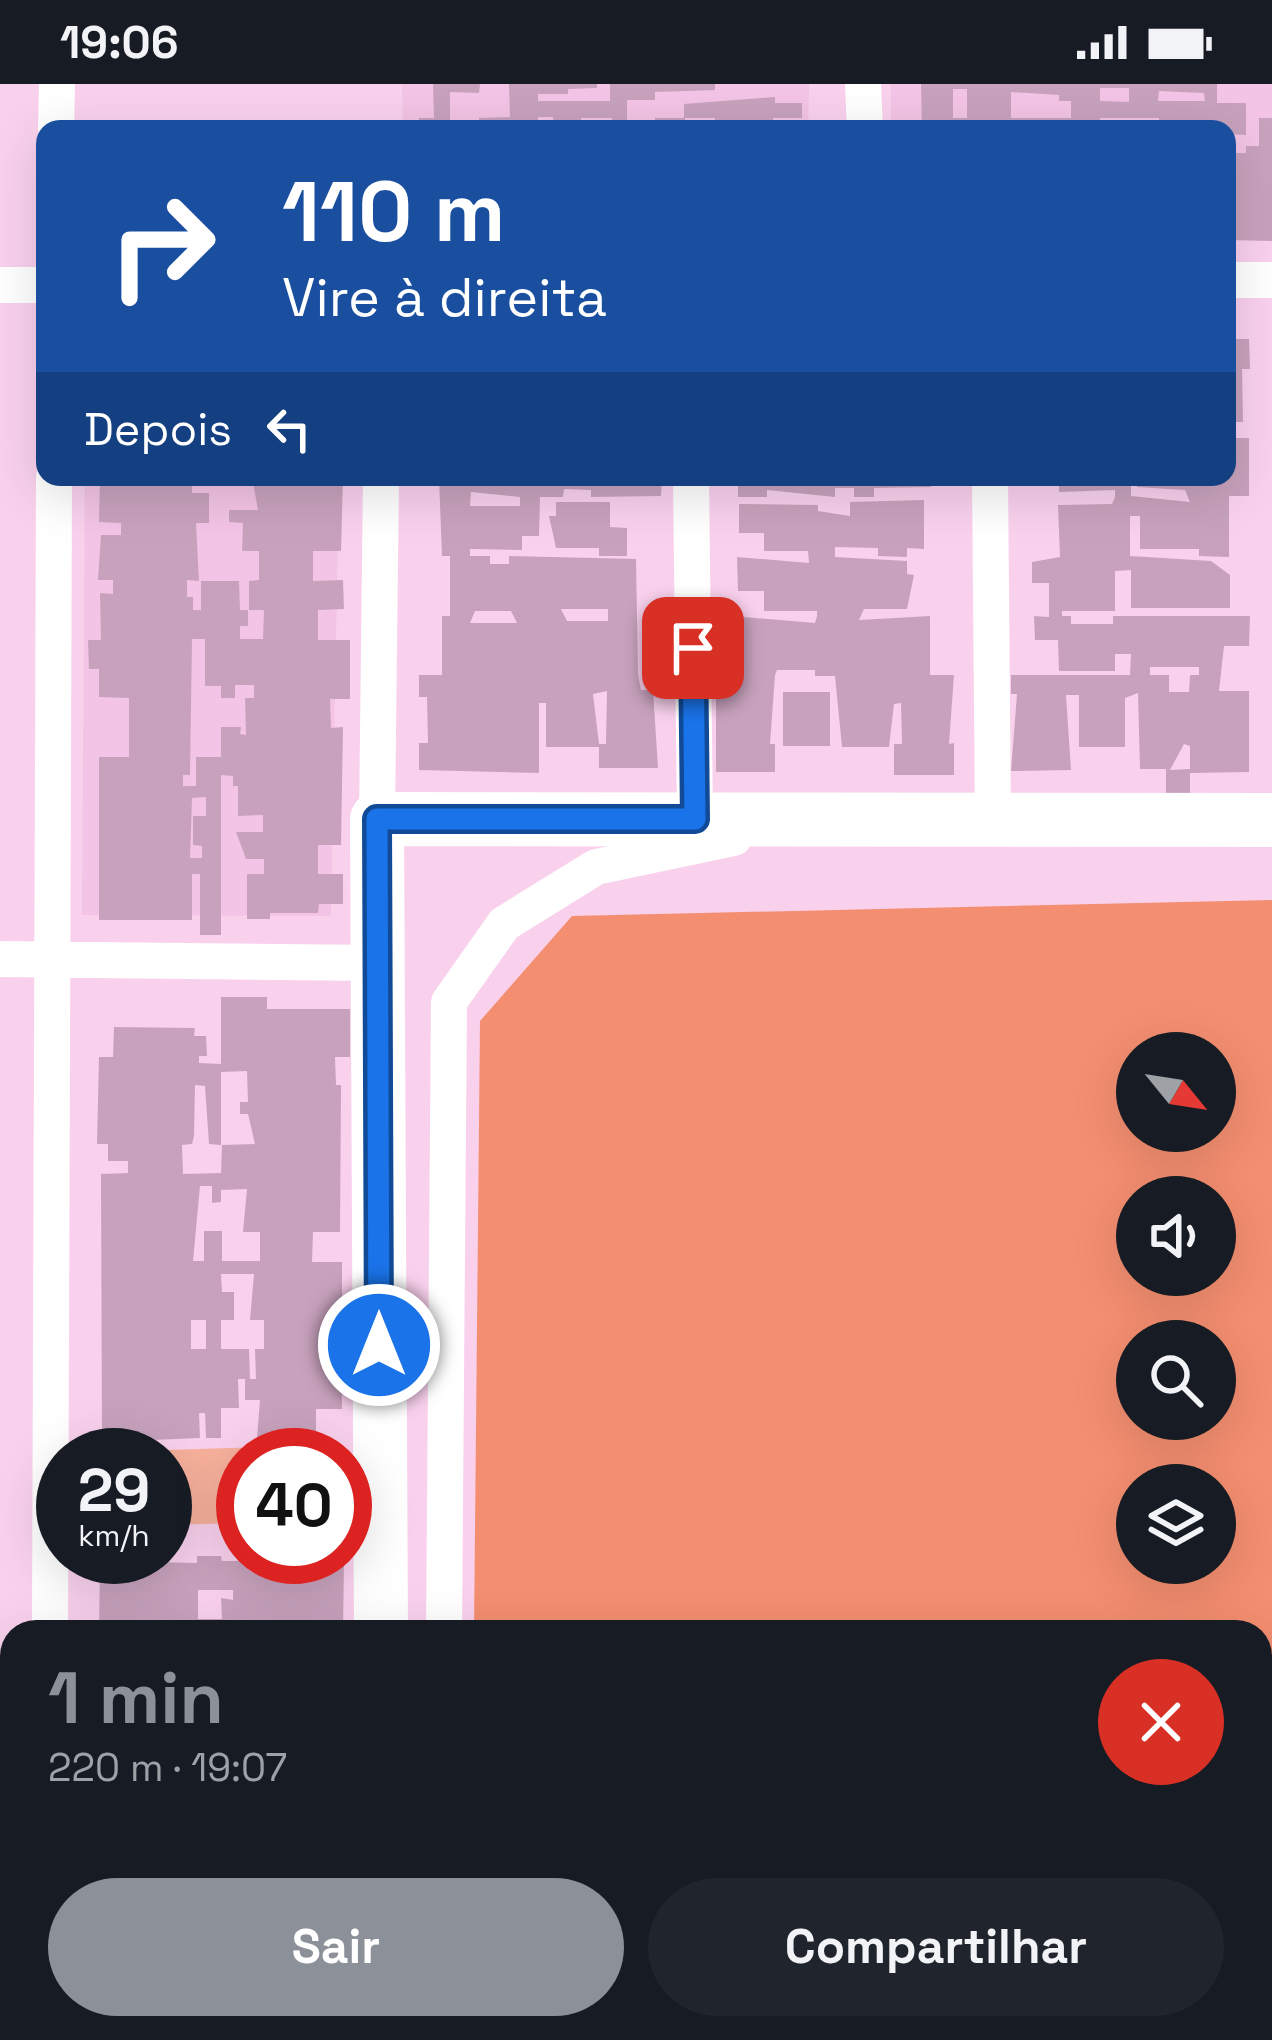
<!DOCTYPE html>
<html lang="pt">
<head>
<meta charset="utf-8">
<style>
  :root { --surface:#171b24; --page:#20242c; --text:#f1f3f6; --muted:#9ea1a6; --accent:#8c9099 }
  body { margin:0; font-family:"Space Grotesk",sans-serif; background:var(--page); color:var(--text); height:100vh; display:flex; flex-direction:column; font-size:45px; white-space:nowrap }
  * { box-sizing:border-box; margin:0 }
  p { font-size:39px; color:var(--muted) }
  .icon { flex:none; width:66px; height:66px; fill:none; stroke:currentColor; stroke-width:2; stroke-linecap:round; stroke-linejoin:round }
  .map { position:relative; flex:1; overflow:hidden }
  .drawer { position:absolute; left:0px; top:1536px; width:1272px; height:420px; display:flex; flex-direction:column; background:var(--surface); border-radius:36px 36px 0 0; box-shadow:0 12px 48px #0002 }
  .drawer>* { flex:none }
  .guide { position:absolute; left:36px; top:36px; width:1200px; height:366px; border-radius:24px; box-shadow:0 12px 48px #0002; background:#1a4fa0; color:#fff; overflow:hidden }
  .needle { width:78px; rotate:120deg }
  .controls { position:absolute; left:1116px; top:948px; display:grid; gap:24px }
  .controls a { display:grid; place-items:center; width:120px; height:120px; border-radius:50%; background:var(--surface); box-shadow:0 12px 48px #0002; font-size:60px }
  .speed { position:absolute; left:36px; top:1344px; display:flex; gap:24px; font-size:60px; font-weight:700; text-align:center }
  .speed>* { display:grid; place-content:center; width:156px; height:156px; border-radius:50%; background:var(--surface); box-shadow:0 12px 48px #0002; line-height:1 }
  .speed small { font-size:30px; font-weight:400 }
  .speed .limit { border:18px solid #d22; background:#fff; color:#111 }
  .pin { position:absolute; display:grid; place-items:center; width:102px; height:102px; color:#fff; margin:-51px; border-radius:24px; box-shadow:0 6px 18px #0006 }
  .me { position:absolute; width:132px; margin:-66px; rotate:0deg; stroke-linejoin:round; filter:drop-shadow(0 0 9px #0008) }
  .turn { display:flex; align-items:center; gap:42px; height:252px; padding:0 48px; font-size:54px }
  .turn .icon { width:156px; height:156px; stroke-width:2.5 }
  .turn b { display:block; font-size:84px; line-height:102px }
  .then { display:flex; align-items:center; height:114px; padding:0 48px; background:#0003; gap:24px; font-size:45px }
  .round { display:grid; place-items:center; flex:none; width:126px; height:126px; border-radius:63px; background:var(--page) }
  .summary { display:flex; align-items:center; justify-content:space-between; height:204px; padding:0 48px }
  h1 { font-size:72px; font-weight:800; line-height:90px; color:var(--accent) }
  .action { display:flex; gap:24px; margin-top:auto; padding:24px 48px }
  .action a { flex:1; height:138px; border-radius:72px; background:var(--accent); color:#fff; font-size:48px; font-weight:800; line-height:138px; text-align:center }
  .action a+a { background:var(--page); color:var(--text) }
  .status { display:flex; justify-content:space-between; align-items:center; height:84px; padding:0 60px; background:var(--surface); direction:ltr }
  .status svg { height:33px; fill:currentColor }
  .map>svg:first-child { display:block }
  .built { fill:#f3c4e5 }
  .green { fill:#f7b19c }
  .forest { fill:#f48e70; fill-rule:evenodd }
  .building { fill:#c8a2bd; fill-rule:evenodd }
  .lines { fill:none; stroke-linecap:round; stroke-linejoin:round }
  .street { stroke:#fff; stroke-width:36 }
  .secondary { stroke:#fff; stroke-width:54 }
  .route-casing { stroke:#114b97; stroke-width:30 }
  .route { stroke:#1a73e8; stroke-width:21 }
</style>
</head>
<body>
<div class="status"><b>19:06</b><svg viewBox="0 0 49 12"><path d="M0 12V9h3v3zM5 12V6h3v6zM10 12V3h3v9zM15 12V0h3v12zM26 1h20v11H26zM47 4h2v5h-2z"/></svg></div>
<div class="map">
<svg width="1272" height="1956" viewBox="0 0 1272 1956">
  <rect width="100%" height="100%" fill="#f9d1ed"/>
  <path class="built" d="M402 0H809L808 45H403Z
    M891 0H1272V147L1227 148V45H891Z
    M85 393H339L331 832 82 831Z"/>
  <path class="green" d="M293 1362V1371H243V1439L165 1441V1371H133V1367Z"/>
  <path class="forest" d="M1272 816V1956H469L470 1944H1260V1548H474L480 937 572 832ZM1137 969H1215V1047H1137ZM1137 1113H1215V1191H1137ZM1137 1257H1215V1335H1137ZM1215 1401V1479H1137V1401Z"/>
  <path class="building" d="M433 0H480L479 9 450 8V45H419V34H434Z
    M509 0H597V4L568 5V10H538V17H610V0H715V6L655 8V16H627V45H612V34H581V45H553V33H538V45H480L479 34 510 33Z
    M921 0H1217V19H1246V51L1227 50V45H1159V34H1100V45H922ZM1100 4H1129V18L1100 17ZM953 5H967V34H953ZM1159 7 1204 9 1205 17H1158ZM1011 8 1059 11V17H1071V34H1011Z
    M775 13V19H802V34H773V45H715V34H685V45H655V34H684V20Z
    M1259 34H1272V157L1227 156V69H1246V62H1259Z
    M1227 255H1249L1250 285H1242L1243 338H1227Z
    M1227 354H1249V412H1229V473L1199 472V465H1140V432H1130V472L1211 477 1230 491V524H1131V486L1115 487V527H1062V532H1071V540H1113V532H1250L1249 562H1224L1219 607H1249V688L1190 689V662L1184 660 1170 686 1190 685V710H1166V685H1140L1138 609 1125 614V663H1079V611H1066L1071 686 1011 687 1017 610H1011V591H1130L1131 570H1115V587H1059L1058 556H1035L1034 532 1049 533V499H1032V478L1060 473 1058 421 1112 420 1115 413V406L1059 408V393H1131V412L1190 418 1185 406 1137 403V393H1227ZM1150 583H1199V591H1190L1189 608H1169V591H1150Z
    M100 393H192V409H209V439H196L199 497 187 496V513H193V526H201V497H239L240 526H248V542H240V555H263L264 526H249V497L259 496V467H242L243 439 229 438V426H258L252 393H343L341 467H313V497L343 496 344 525 318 526V556H350V615H330L331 644 343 643 341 761H318V790H343V820H319L318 829H270V835H247V790H264V775H246L236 748H263V731L238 732V702H233V692L221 691V851H200V790H192V836H99V673H129V614L99 613V585H89L88 556H101L100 509 113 510V496H98L101 451H121V439L99 438ZM192 555H205V602H221V614H235V601H254V614H245L246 651 240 650 241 643H221V673H196V702H183V691H190ZM206 713V732H193V761L202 762V774H190L192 714Z
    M439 393H662L661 412 591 413V406L564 405 563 413H540L539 452H522V466L470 465V472H490V480H509V472L636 475 638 591 641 606H653L658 684H599V663H546V619H539V689L419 686V659H428L427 613H419V591H442V532H450V472H442ZM471 408 520 413V422H470ZM561 525H608V537H567ZM475 527H511L517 539H470ZM607 607 606 660H599L593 610Z
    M738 393H930L931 403 874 404V413H854V404H835V413L767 406V413H738Z
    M924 416V465L907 464V473L878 472V464L835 463V473L907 477V490L914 491 907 525H864L859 536 930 532V591H954L949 660 954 659V691H894V660H902L901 619 894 620 889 663H842L835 592H815V586H777L775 591 770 660H775V688H716V591H743V533L815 539 817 532V527H764V507H738L737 473 809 479 808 467H764V449H739V420L818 421V427L850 432V418Z
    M556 418H610V443L627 444V472H599V464H556L549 432H556Z
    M783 608H830V662H783Z
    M221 913H267V925H350V973H335L336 1001H341L340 1148H313L312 1178H342V1222L332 1223V1237H341L342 1325H316V1354H257L260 1316H245V1295H238L239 1324H221V1354H206L205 1329H199L200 1354 102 1358 101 1090 128 1089V1077H108V1060H97L99 973H113L114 943 195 944 194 952H206L207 972H199V979L221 980ZM247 987 248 1018H240V1030H248L255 1060 222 1061 221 1089 183 1090 182 1061 192 1060 194 1052 195 1001 205 1002 209 1060 221 1061V988ZM200 1102H212V1119L221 1118V1106L247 1105 243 1148H260V1177H222V1147H204V1177H193ZM221 1190H254L250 1236H264V1265H255L256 1295H250L249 1265H221V1236H234V1208H222ZM191 1236H206V1265H191Z
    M197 1472H221L222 1477 344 1476 343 1548H99L100 1477 197 1479ZM198 1506H233V1516L221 1514 222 1535H198Z"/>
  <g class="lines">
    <path class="street" d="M863 0 865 45
      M56 45 57 0
      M1227 196H1272
      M0 201H45
      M691 393 695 735
      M990 393 993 736
      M377 735 381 393
      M0 875 377 879
      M50 1548 54 393
      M444 1548 449 918 504 840 596 783 734 754
      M0 1949H50
      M440 1956V1944"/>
    <path class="secondary" d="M381 1548 377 735 1272 736
      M383 1944V1956"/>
  </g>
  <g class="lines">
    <g class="route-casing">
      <path id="route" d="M379 1261 377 735H695L693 564"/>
    </g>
    <use href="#route" class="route"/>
  </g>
</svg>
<div class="controls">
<a><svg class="needle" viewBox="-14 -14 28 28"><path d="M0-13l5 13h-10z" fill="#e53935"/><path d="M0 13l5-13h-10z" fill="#9ea1a6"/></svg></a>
<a><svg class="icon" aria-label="sound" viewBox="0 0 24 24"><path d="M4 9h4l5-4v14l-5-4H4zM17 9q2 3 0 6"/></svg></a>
<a><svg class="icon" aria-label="search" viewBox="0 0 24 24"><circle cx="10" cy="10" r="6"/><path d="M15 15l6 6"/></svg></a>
<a><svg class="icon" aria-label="layers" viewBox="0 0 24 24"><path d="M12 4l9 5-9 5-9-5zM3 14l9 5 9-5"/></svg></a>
</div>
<div class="speed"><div>29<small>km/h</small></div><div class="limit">40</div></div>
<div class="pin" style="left:693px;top:564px;background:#d93025"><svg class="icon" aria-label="arrive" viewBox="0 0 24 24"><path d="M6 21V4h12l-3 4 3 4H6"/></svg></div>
<svg class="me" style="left:379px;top:1261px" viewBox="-20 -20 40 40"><circle r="17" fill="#1a73e8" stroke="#fff" stroke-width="3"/><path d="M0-11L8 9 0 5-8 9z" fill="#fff"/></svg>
<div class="guide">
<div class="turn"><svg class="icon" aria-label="right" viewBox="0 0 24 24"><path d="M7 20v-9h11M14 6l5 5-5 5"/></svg><div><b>110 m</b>Vire à direita</div></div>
<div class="then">Depois<svg class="icon" aria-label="left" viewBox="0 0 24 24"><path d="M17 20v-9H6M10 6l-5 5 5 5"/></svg></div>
</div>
<section class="drawer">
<div class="summary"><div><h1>1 min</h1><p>220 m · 19:07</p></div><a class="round" style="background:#d93025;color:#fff"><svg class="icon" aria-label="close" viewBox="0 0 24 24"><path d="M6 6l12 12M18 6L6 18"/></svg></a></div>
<div class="action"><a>Sair</a><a>Compartilhar</a></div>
</section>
</div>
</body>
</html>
